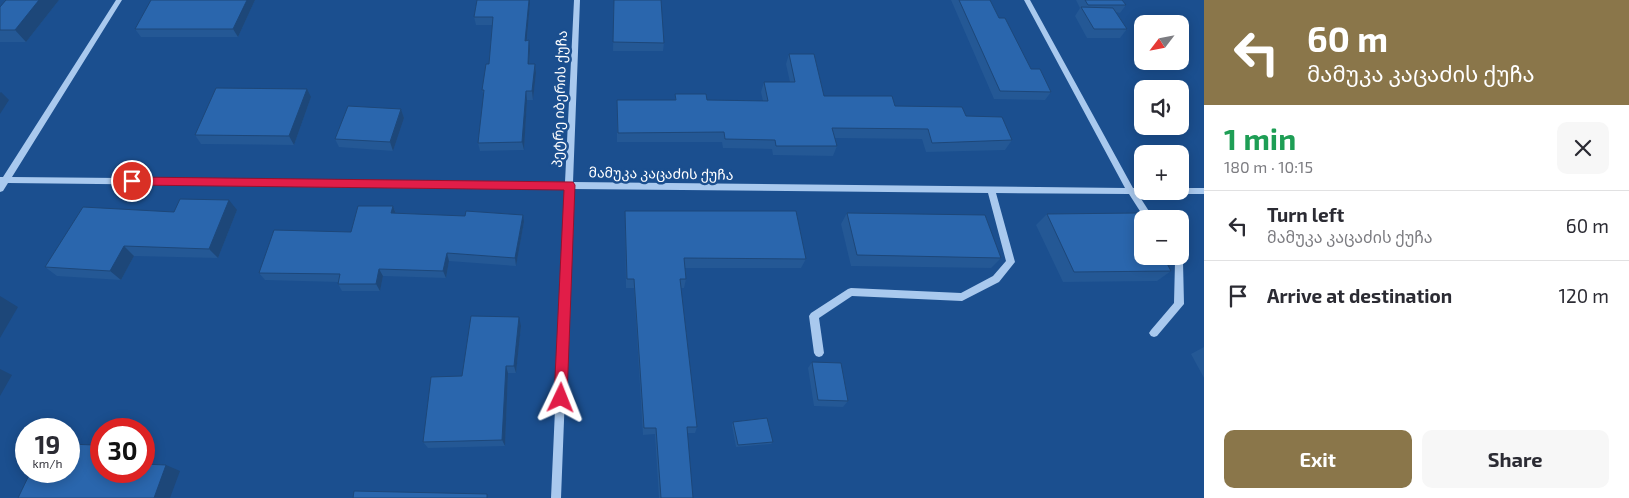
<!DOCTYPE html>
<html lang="en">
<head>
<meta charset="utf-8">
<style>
  :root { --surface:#fff; --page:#f7f7f7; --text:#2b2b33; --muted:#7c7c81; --line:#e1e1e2; --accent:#8a764a }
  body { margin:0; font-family:"Exo 2","Noto Sans Georgian",sans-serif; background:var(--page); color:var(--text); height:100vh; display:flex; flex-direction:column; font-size:19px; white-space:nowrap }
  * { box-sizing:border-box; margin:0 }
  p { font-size:16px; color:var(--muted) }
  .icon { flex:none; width:28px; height:28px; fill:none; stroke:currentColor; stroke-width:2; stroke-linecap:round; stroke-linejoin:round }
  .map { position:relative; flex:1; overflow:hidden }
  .panel { display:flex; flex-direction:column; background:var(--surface); width:425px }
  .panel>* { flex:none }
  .guide { background:#8a764a; color:#fff; overflow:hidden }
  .needle { width:32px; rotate:238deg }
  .tools { position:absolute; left:1134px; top:15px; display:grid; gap:10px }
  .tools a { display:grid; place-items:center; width:55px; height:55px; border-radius:10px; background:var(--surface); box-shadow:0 2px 12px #0003; font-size:25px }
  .speed { position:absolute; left:15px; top:418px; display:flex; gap:10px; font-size:25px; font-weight:700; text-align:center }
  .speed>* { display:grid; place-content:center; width:65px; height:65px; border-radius:50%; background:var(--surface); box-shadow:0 2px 12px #0003; line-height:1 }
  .speed small { font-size:12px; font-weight:400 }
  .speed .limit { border:8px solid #d22; background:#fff; color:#111 }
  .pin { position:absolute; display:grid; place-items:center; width:42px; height:42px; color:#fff; margin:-21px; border:2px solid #fff; border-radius:50%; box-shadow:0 1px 5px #0007 }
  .me { position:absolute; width:55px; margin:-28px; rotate:2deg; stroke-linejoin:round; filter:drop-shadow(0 0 4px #0008) }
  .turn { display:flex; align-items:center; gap:18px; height:105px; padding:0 20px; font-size:22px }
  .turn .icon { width:65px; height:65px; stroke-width:2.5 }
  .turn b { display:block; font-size:35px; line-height:42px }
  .round { display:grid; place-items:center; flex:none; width:52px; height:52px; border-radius:10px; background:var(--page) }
  .summary { display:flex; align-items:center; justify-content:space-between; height:85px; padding:0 20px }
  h1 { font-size:30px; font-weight:700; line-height:38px; color:#1e9e55 }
  .cta { display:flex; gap:10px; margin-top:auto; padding:10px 20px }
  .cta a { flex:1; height:58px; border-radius:10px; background:var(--accent); color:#fff; font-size:20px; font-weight:700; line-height:58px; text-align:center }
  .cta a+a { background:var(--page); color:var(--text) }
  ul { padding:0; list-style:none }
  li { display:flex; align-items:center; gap:15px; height:70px; padding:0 20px; border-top:1px solid var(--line) }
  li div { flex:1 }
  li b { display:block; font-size:19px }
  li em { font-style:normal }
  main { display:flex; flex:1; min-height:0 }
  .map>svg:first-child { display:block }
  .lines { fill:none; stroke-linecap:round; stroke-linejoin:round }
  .minor { fill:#a9c9ee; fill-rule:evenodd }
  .wall { fill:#245895 }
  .shaded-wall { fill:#1d4779 }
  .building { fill:#2a66ad; stroke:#1d4779 }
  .route { fill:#e11d48; stroke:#92132f }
  .labels { text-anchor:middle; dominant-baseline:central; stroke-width:5; stroke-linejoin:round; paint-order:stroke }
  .street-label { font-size:14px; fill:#fff; stroke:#1b4f8f }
</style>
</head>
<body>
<main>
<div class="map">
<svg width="1204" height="498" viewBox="0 0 1204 498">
  <rect width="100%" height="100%" fill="#1b4f8f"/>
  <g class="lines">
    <path class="minor" d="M116 0H122L12 177 565 182 574 0H580L573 182 1125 188 1024 0H1030L1133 188H1142V191H1146L1145 193 1138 194 1154 219H1145L1129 194 996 193 1015 262 999 282 962 301 852 296 819 318 824 353 822 356 819 357 816 356 814 353 809 316 811 313 848 289 851 288 961 293 993 276 1006 261 988 193 573 189 561 498H551L565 189 8 183 3 191 0 192V177H3Z
      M1180 188H1204V194H1180L1176 191H1180Z
      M1180 255 1183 262 1184 304 1157 336 1154 337 1151 336 1149 333 1151 330 1174 303 1175 262 1172 256H1180Z"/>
  </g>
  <path class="wall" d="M6 0H59L26 42H0V7Z
    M255 0 238 37H141L135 29Z
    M477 0H530L527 41 530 49V64H535L536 73 533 100H527L524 150 480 151 478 143 484 96 482 90 489 64 492 25H476L474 17Z
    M614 0 664 43 663 51H613Z
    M951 0H990L999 18 1031 69 1051 92 1045 100 994 99Z
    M1076 0H1122L1126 5 1120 13 1116 12 1127 29 1120 38H1087L1075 16 1080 8Z
    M789 54 824 96 966 116 1012 140 1005 150 926 152 922 139 834 138 837 146 833 156 773 155 772 149 723 148 722 142H617V100H675V94L707 100 763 101 761 92 764 82H790L786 64Z
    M311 97 294 145 201 144 195 135Z
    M401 109 404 118 393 151 339 147 335 139Z
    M393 206 396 213 524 222 516 266 449 261 446 278 383 276 380 291H342L338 284V282L265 280 259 273 351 232Z
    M237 210 218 258 134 256 121 280 57 276 45 267 174 212Z
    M625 211 806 259 801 268H685L686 279 684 288H681L697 427 695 433H687L693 498H659L655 434 643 435 634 288H626L625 221Z
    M847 213 1001 258 991 268 851 266 841 224Z
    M1047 214 1171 271 1157 281 1063 282 1036 225Z
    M521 326 516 373H508L505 446 428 448 423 442 462 376Z
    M1204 347V378L1191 354Z
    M812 362 848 401 843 407 814 406 808 368Z
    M733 422 773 442 771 444 736 447 732 425Z"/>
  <path class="shaded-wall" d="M39 0H59L26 42 15 30Z
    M247 0H255L238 37 233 29Z
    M529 0H530V3L526 49 525 41Z
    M529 40 530 49 529 73 528 64Z
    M535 64 536 73 533 100 532 91Z
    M307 89 311 97 294 145 289 136Z
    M526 91 527 100 524 150 522 142Z
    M1 92 9 100 0 114V93Z
    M401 109 404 118 393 151 390 142Z
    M229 200 237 210 218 258 209 249Z
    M393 206 396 214 391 213Z
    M523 215 524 222 516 266 515 258Z
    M124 246 134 256 121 280 110 271Z
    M447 253 449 261 446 278 443 271Z
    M379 269 383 276 380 291 376 284Z
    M0 296 18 307 0 338Z
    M519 317 521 326 516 373 514 366Z
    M506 366 508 373 505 446 502 440Z
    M0 369 12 375 0 396Z
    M166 465 180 471 170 498H154Z"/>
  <path class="building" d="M6 0H39L15 30H0V7Z
    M151 0H247L233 29H135Z
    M477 0H529L525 41 529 40 528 64H535L532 91H526L522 142 478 143 484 90H482L486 64H489L493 17H474Z
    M614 0H661L664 43 613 42Z
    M959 0H990L999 18H1005L1031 69H1040L1051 92 1000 91Z
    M1085 0H1122L1126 5H1088Z
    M1081 7 1113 8 1127 29H1094Z
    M789 54H814L824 96H892L895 106 962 107 966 116 1002 117 1012 140 932 143 928 129 832 128 837 146H776L775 140 725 139 724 132 618 133 617 100H676L675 94H706L707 100 768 101 764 82H795Z
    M216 88 307 89 289 136 195 135Z
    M348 106 401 109 390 142 335 139Z
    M180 199 229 200 209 249 124 246 110 271 45 267 83 207 174 212Z
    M358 206H393L391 213 465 216 466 211 523 215 515 258 447 253 443 271 379 269 376 284H338L340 274 259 273 274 230 351 232Z
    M625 211H796L806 259 684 258 686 279H680L697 427H687L693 498H661L656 428H644L634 279H627Z
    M847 213 985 215 1001 258 857 255Z
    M1138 213 1142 221V256H1163L1171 271 1074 272 1047 214Z
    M471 316 519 317 514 366H506L502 440 423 442 431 377 462 376Z
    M812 362 841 363 848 401 818 400Z
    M767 418 773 442 738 445 733 422Z
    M99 434H101V471H144V464L166 465 154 498H18L31 471H69V444L94 445Z
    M354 491 487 494V498H353Z"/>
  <path class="route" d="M132 177 573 182 575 185 567 398 565 403 561 405 556 403 554 398 564 190 132 185 127 181Z"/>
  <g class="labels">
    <g class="street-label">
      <text transform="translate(559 99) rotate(-88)">პეტრე იბერის ქუჩა</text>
      <text transform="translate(661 173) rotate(1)">მამუკა კაცაძის ქუჩა</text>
    </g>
  </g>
</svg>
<div class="tools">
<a><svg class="needle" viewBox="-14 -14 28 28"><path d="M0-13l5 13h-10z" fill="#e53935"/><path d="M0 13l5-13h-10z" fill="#7c7c81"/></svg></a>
<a><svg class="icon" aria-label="sound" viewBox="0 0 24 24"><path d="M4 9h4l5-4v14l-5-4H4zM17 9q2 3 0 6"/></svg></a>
<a>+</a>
<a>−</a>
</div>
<div class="speed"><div>19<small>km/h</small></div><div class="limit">30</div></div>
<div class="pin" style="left:132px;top:181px;background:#d93025"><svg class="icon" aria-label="arrive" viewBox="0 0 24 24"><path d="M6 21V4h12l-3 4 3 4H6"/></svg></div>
<svg class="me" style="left:561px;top:398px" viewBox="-20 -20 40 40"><path d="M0-17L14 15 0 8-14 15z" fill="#e11d48" stroke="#fff" stroke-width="4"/></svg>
</div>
<section class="panel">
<div class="guide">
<div class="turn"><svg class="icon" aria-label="left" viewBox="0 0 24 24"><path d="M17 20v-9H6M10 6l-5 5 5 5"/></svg><div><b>60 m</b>მამუკა კაცაძის ქუჩა</div></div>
</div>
<div class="summary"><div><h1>1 min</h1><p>180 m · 10:15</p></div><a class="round"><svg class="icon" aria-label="close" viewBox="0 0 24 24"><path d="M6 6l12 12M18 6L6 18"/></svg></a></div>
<ul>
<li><svg class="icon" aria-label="left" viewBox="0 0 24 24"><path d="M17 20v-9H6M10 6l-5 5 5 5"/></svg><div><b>Turn left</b><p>მამუკა კაცაძის ქუჩა</p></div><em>60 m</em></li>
<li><svg class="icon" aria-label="arrive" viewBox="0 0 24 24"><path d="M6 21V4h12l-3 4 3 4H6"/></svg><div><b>Arrive at destination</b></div><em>120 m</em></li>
</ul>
<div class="cta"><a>Exit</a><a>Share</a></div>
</section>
</main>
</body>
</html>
